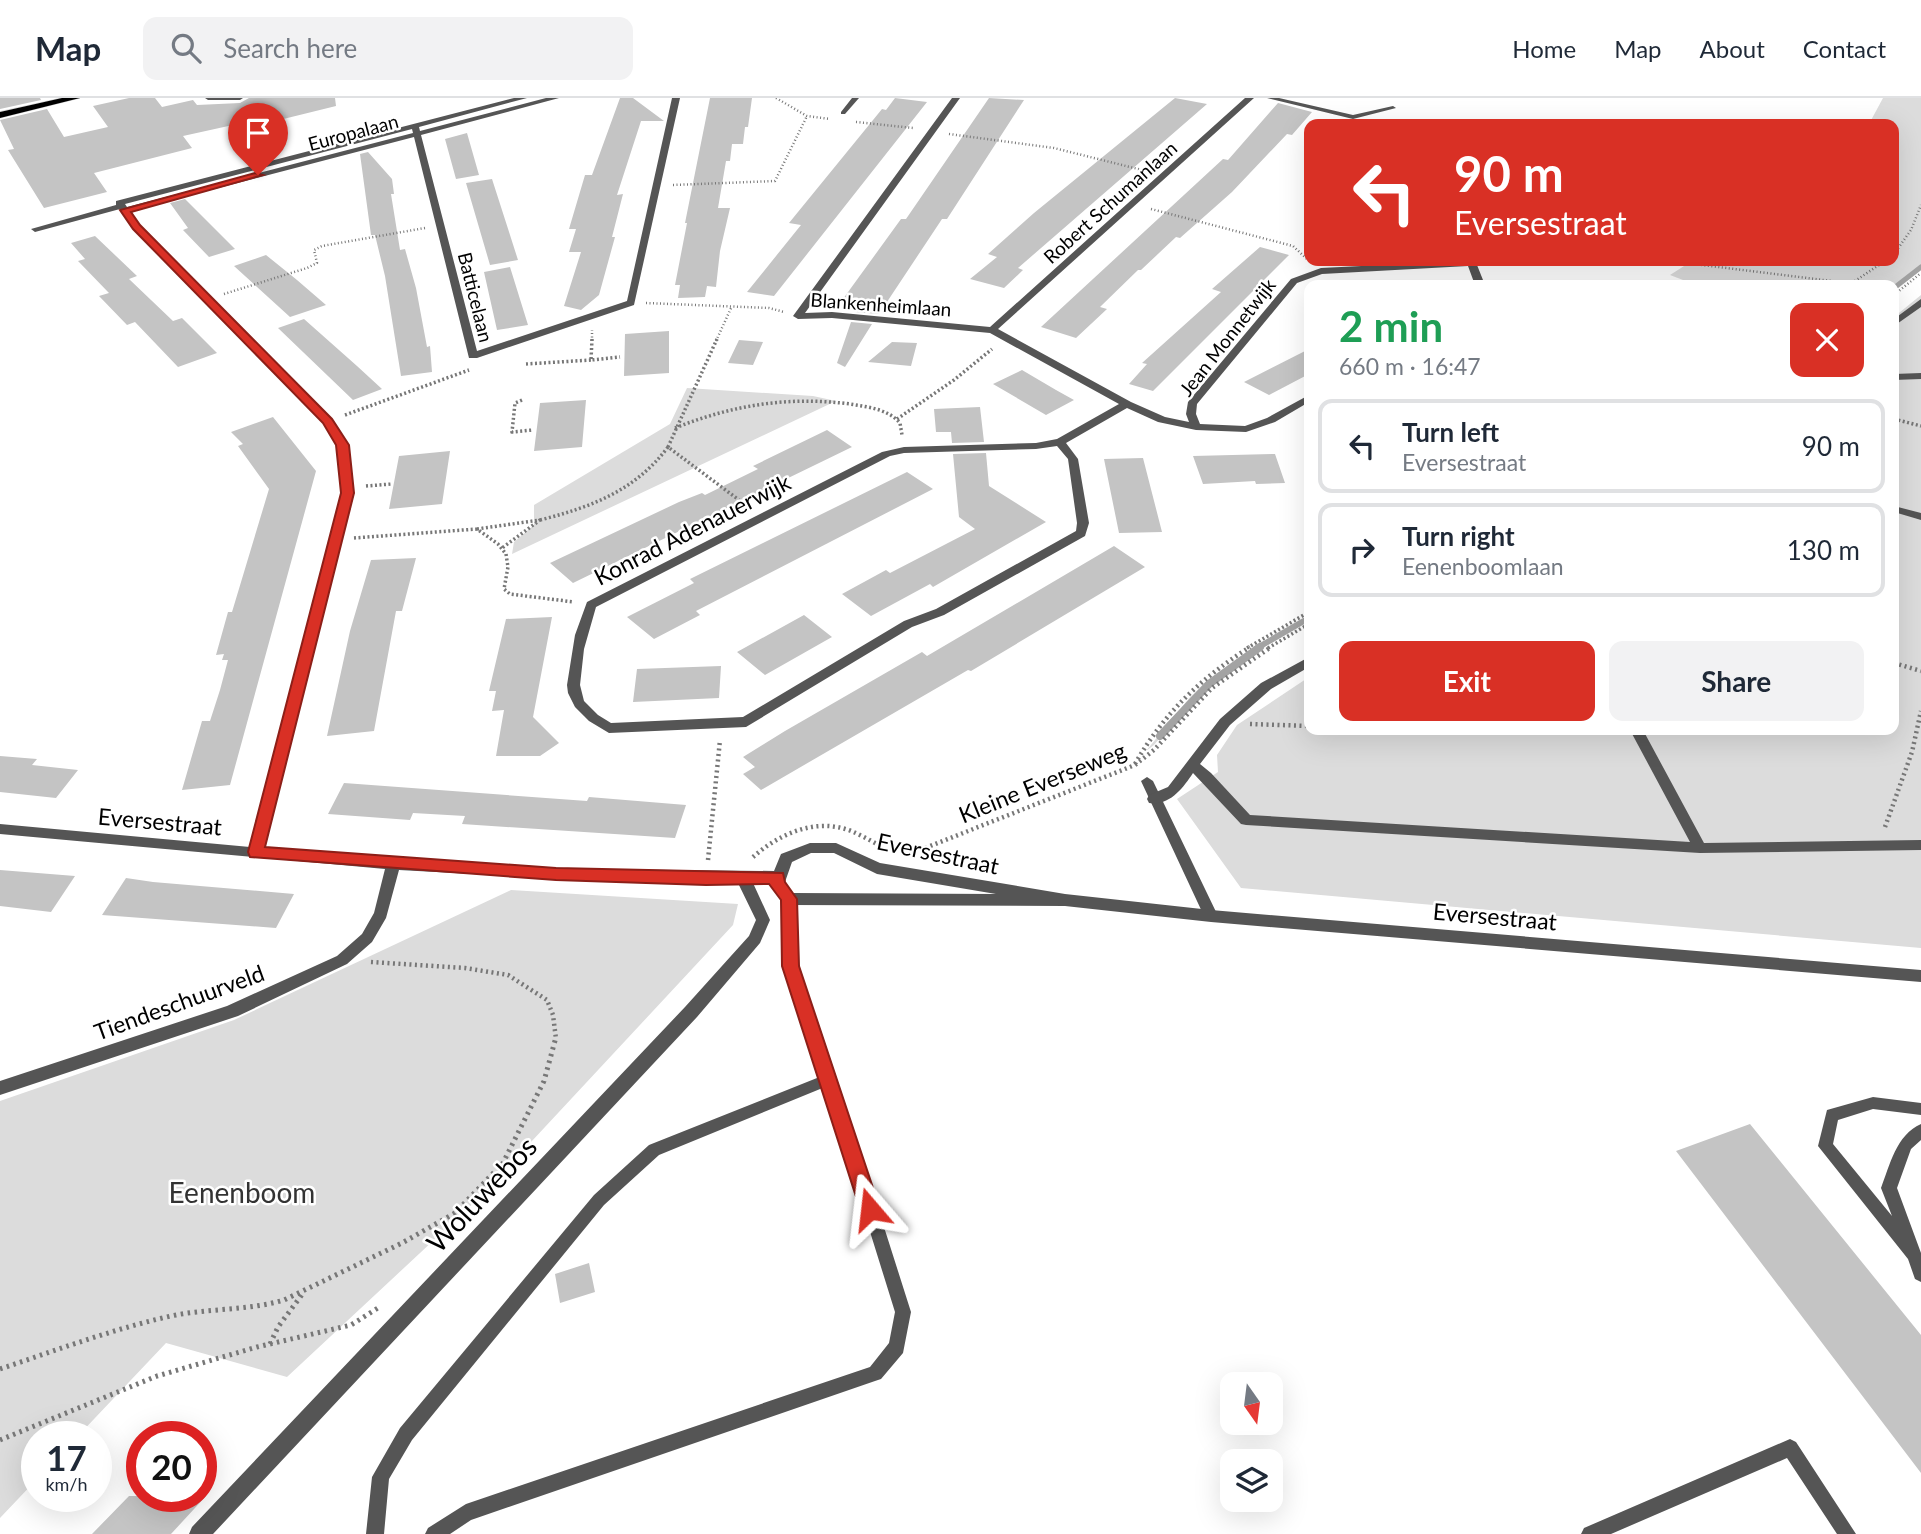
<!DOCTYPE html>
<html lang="en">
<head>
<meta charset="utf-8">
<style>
  :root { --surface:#fff; --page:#f2f2f3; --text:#1f2937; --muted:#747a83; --line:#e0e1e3; --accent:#d93025 }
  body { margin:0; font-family:Lato,sans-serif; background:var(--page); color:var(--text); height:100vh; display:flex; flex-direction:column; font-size:26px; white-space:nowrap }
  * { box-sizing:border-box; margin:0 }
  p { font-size:23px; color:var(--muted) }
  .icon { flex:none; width:38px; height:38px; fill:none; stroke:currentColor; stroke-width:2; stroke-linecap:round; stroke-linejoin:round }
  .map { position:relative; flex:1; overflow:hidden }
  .drawer { position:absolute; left:1304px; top:182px; width:595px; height:455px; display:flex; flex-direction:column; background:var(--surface); border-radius:14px; box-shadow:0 7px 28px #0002 }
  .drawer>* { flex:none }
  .hud { position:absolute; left:1304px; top:21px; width:595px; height:147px; border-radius:14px; box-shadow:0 7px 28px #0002; background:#d93025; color:#fff; overflow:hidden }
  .needle { width:46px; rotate:166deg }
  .tools { position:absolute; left:1220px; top:1274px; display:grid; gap:14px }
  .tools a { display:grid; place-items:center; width:63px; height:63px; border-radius:14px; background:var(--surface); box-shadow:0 7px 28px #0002; font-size:35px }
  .speed { position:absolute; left:21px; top:1323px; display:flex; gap:14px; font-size:35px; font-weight:700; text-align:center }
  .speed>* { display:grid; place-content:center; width:91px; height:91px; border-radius:50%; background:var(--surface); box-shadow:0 7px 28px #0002; line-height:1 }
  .speed small { font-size:18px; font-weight:400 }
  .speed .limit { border:10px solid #d22; background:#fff; color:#111 }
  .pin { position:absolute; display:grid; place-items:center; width:60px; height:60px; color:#fff; margin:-72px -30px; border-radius:50% 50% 50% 0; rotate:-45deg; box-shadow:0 0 7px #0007 }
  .pin .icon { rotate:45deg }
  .me { position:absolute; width:77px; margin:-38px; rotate:343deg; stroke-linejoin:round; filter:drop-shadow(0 0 5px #0008) }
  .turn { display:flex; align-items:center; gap:24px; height:147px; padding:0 35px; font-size:32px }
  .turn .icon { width:91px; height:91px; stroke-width:2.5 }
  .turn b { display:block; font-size:49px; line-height:60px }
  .round { display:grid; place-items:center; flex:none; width:74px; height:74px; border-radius:14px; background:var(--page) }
  .head { display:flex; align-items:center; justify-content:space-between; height:119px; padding:0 35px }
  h1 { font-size:42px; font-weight:700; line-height:52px; color:#1e9e55 }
  .cta { display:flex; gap:14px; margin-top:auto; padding:14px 35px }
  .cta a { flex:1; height:80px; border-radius:14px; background:var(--accent); color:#fff; font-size:28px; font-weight:700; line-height:80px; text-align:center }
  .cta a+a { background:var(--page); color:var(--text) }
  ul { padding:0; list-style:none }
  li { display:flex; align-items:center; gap:21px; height:94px; margin:0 14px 10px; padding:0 21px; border:4px solid var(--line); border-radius:14px }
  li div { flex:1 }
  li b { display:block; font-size:26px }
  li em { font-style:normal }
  header { display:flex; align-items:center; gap:42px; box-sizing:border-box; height:98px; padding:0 35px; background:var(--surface); border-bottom:2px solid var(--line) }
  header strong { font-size:33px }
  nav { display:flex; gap:38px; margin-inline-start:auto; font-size:24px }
  .search { width:490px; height:63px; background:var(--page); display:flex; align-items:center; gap:18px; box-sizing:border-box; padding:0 24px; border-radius:14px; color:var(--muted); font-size:26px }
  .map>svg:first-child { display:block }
  .green { fill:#dcdcdc }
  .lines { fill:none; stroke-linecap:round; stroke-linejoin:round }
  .stream-far2 { stroke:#a3a3a3; stroke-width:5 }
  .stream-far1 { stroke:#a3a3a3; stroke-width:6 }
  .stream { stroke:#a3a3a3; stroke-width:8 }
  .building { fill:#c4c4c4 }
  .primary-casing { stroke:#dbdbdb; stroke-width:1 }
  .path-far3 { stroke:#777; stroke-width:2.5; stroke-dasharray:1 2.5; stroke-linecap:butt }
  .path-far2 { stroke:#777; stroke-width:3.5; stroke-dasharray:2 2.5; stroke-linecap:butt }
  .path-far1 { stroke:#777; stroke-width:4.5; stroke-dasharray:2 3.5; stroke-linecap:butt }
  .path { stroke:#777; stroke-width:5; stroke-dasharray:2.5 4.5; stroke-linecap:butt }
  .lane { fill:#555; fill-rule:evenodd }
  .street { fill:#555; fill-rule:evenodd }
  .primary { fill:#000; fill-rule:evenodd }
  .route { fill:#d93025; stroke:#8d1f18; stroke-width:2 }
  .labels { text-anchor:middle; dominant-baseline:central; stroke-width:5; stroke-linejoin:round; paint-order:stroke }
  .far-street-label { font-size:19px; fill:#000; stroke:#fff }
  .street-label { font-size:23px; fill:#000; stroke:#fff }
  .near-park-label { font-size:28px; fill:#333; stroke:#fff }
  .near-street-label { font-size:28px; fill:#000; stroke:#fff }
</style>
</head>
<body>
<header>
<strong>Map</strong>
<div class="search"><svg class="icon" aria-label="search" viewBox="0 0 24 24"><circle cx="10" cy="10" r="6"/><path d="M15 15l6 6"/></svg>Search here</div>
<nav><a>Home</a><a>Map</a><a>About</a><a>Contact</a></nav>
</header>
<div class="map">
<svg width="1921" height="1436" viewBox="0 0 1921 1436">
  <rect width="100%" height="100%" fill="#fff"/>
  <path class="green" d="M1883 0H1921V169L1894 190V187H1696L1670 177 1692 163H1894V26H1869Z
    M1921 197V850L1241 790 1177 701 1218 674 1217 657 1237 627 1309 579V632H1894V219Z
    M687 290 813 298 836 303 512 456 514 444 534 427V407L670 326Z
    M1309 518V522C1268 544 1226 568 1193 601 1179 616 1167 632 1154 647L1146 653 1191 598 1256 548Z
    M511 792 738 806 733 827 479 1100 287 1279 166 1245 77 1339H37V1381L0 1420V1003L234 922Z"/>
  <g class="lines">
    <path class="stream-far2" d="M1894 190 1921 169"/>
    <path class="stream-far1" d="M1257 550 1309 520"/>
    <path class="stream" d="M1160 638 1209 586 1260 549"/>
  </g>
  <path class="building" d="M0 0H40L41 2 0 11Z
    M129 0H155L162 9 193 2 197 7 240 5 249 0H335L336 8 247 30 242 25 183 38 192 50 94 75 107 94 44 110 8 52 14 51 0 22 47 11 64 39 108 29 93 8Z
    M620 0H633L664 23H641L617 97 623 96 612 139H615L599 197 581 212 564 208 581 154H569L576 131H569L585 77H592Z
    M710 0H752L748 29H745L743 46H732L730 63H726L718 110H730L720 153 716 189 707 188 705 199 678 200 680 187H675L687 125H685Z
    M895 0 927 4 774 198 747 194 801 127 789 125 882 11 886 12Z
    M989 0 1024 2 947 121H942L879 216 855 214 859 204 843 201 901 121H906Z
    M1175 0 1207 6 1018 170 1023 172 1004 190 970 181 997 159 988 156 1034 115Z
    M1278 5 1312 14 1292 37 1287 36 1232 94 1180 140 1176 139 1141 172H1138L1100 209 1107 211 1076 240 1041 229 1223 61 1228 62Z
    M467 35 479 77 456 81 445 41Z
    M368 54 392 81 394 96H391L400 152 405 151 416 190 427 249 430 248 432 274 401 278 385 178 375 137H371L360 56Z
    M492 81 518 162 490 167 466 85Z
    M185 101 235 151 209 159 183 132 188 130 170 105Z
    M95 138 137 178 129 181 173 223 182 220 217 255 178 269 135 224 127 227 99 198 109 195 78 163 85 161 71 145Z
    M1260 149 1289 157 1153 293 1129 286 1147 266 1142 265 1221 194 1212 191Z
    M266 157 297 182 326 207 290 219 234 168Z
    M510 169 528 227 497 232 484 174Z
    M304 221 357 268 382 291 353 302 278 230Z
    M851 224 872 226 845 269 837 265Z
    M669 233V275L624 278 625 236Z
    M739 242 763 244 753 267 728 265Z
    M892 244 917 245 911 268 868 264Z
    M1309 251V276L1269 297 1244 284Z
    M1022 272 1056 292 1074 302 1046 317 993 286Z
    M586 302 582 349 534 353 540 305Z
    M980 309 984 344 952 345 951 334H936L934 311Z
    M273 319 316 373 230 687 182 692 202 623H210L220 592 228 562H222L224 556 216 557 228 514H232L269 391 238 348 243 346 231 334Z
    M827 332 852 349 573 485 550 465 679 404 702 395 705 397 758 371 753 368Z
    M450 353 442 406 389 411 399 358Z
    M986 355 989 388 1046 424 933 489 930 486 871 518 842 496 886 472 890 475 975 431 959 419 953 356Z
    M1275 356 1285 385 1256 386 1255 383 1203 386 1193 358Z
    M1143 360 1162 434 1119 435 1104 361Z
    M907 374 933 391 696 513 700 517 654 541 627 519 694 485 690 481Z
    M1114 448 1145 469 971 573 968 572 761 692 743 676 755 669 743 659 785 633 922 554 927 558Z
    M416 460 402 513H396L374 633 327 638 350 533 371 462Z
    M804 517 832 539 765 577 737 554Z
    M552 519 533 619 559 645 540 658H496L504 612 492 613 496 593H489L506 521Z
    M721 568 719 600 633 604 637 571Z
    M0 658 37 661 32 667 78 672 56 700 0 694Z
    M344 685 587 703 589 699 686 707 675 740 462 726 465 718 413 715 410 722 328 716Z
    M0 772 75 778 51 814 0 808Z
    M126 780 153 784 294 796 276 830 102 817Z
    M1750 1026 1921 1237V1375L1676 1053Z
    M589 1165 595 1194 560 1205 555 1176Z
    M129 1398H206L171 1436H92Z"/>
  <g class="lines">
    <g class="primary-casing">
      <path id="primary" d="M62 0H80L0 20V14Z"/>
    </g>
    <path class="path-far3" d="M776 0 807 18 830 21
      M856 24 913 30
      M949 36 1054 50 1146 73
      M673 87 775 83 807 18
      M1151 111 1293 148 1307 161
      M1894 156 1911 132 1921 107
      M1694 166 1864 187
      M1849 187 1885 163
      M224 196 307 170 317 165 314 152 322 148 425 130
      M1894 197 1921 175
      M646 205 769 210 784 214
      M592 243V232
      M716 243 732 208"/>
    <path class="path-far2" d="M592 241 591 262 620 259
      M526 266 591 262
      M522 302 515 305 512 334 533 332
      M345 317 469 272
      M897 321 954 282 992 251
      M1894 321 1921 328
      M675 330C733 307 788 298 850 306 868 309 888 311 900 325L902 337
      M668 349 717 241
      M366 388 392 386
      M540 422C591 409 635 393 668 349L747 408
      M477 431 540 422 502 450
      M354 440 477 431 498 446 506 456 508 469 504 491 510 496 574 504
      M1247 550 1309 514
      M1268 550 1309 526"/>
    <path class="path-far1" d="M1894 565 1921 573
      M1250 626 1309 628
      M1135 666C1164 615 1201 580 1250 549
      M1885 729 1912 654 1921 613
      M910 756 1135 667 1154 652 1212 590 1271 549
      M753 759C779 736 816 719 851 733 861 737 871 743 881 748
      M708 762 720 642
      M371 864 465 870 508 877 547 902 553 917 556 941"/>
    <path class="path" d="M270 1246 278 1229 304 1194
      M0 1271C57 1252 113 1231 171 1218 208 1210 247 1213 284 1202L402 1145 455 1115 503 1065 544 983 556 939
      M0 1342 157 1278 257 1249 351 1227 381 1208"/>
    <path class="lane" d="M205 0H243L240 2H208Z
      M852 0H859L845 16H841V14Z
      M1267 0H1279L1353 17 1393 8 1396 10 1353 21Z
      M1147 679 1153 683 1218 818 1216 822H1206L1204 818 1141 683Z
      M789 796 794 797 795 801 797 868 837 981 911 1214 903 1255 881 1281 875 1283 471 1422 450 1436H425L428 1430 466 1406 870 1269 889 1245 895 1214 825 989 659 1057 604 1107 412 1342 389 1381 384 1436H366L372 1379 400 1330 594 1097 649 1047 822 978 783 868V801L784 797Z
      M1873 999 1921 1005V1017L1873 1011 1838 1022 1833 1046 1892 1118 1881 1090C1890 1067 1896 1037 1921 1026V1042L1911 1051 1897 1090 1921 1155V1184L1915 1181 1908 1161 1818 1048 1827 1012Z
      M1790 1341 1796 1344 1856 1436H1837L1787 1360 1611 1436H1581L1584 1430Z"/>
    <path class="street" d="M514 0H527L419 29 420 33 546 0H559L421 37 477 253 627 203 672 0H680L634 207 477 260H469L414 39 130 113 140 127 332 321 347 347 353 395 264 750 388 760 394 758 399 761 583 771 774 773 781 756 810 745H836L880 765 1065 796 1211 812 1921 872V884L1211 824 1065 808 789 807 784 805 770 785H753L770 822 760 845 697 919 213 1436H189L192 1429 685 909 749 838 756 822 738 785 583 782 399 772 386 820 372 844 347 866 238 918 0 997V983L227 908 337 858 362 836 374 815 385 771 0 736V726L250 749 341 395 337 347 324 325 134 131 120 111 35 134 31 131 116 107V103ZM412 31 413 35 127 109 125 106ZM811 755H834L877 776 996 796 793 795 785 784 792 764Z
      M952 0H960L805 215 832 214 990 229 1245 0H1254L998 231 1131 304 1165 319 1189 324 1186 316 1188 304 1291 181 1321 170 1462 163H1514L1509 166 1477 167 1485 187H1475L1468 168 1322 176 1297 185 1197 306 1196 316 1200 326 1245 328 1267 320 1309 297V304L1275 324 1246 334 1196 332 1158 324 1127 310 1066 345 1078 361 1089 425 1085 438 944 517 912 529 746 629 609 635 589 623 575 609 568 595 567 587 575 537 587 504 882 354 904 349 1036 345 1057 341 1119 306 990 235 832 220 798 221 793 218ZM1057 348 1068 361 1077 425 1076 433 936 511 904 523 743 619 611 625 598 617 584 603 580 587 584 551 596 509 890 358 904 355 1036 351Z
      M1670 163H1683L1678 166Z
      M1921 201V209L1894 228V221Z
      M1921 275V281L1894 282V276Z
      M1894 408 1921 415V422L1894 414Z
      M1309 559V569L1271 591 1230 627 1200 666 1211 675 1250 717 1690 744 1630 632H1643L1704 745 1921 742V752L1700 755 1246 727 1241 726 1193 675C1183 690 1170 708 1149 705L1147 701 1149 697 1168 689 1220 621 1261 585Z"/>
    <use href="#primary" class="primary"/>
  </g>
  <path class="route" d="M255 75 263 77 131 114 140 127 332 321 349 347 354 395 265 749 556 770 783 775 785 784 797 801 799 868 880 1111 877 1117 870 1120 863 1117 860 1111 782 868 781 802 769 786 706 787 556 782 250 759 248 754 341 395 336 347 323 325 133 131 120 112Z"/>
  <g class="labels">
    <g class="far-street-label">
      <text transform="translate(353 34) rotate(-15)">Europalaan</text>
      <text transform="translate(1110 104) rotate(-42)">Robert Schumanlaan</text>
      <text transform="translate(476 199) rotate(76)">Batticelaan</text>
      <text transform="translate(881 206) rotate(4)">Blankenheimlaan</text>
      <text transform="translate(1227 239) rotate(-52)">Jean Monnetwijk</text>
    </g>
    <g class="street-label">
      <text transform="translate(692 431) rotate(-27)">Konrad Adenauerwijk</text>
      <text transform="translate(1042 684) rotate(-22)">Kleine Everseweg</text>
      <text transform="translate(160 723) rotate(5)">Eversestraat</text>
      <text transform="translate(938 755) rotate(12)">Eversestraat</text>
      <text transform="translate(1495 818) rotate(5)">Eversestraat</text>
      <text transform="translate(179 904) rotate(-20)">Tiendeschuurveld</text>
    </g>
    <g class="near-park-label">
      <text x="242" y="1094">Eenenboom</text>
    </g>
    <g class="near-street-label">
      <text transform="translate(481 1096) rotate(-47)">Woluwebos</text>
    </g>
  </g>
</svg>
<div class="tools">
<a><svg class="needle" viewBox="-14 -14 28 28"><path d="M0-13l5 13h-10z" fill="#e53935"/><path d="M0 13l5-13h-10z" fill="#747a83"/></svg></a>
<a><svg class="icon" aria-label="layers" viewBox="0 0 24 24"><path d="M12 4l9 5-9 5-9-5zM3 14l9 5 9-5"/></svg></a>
</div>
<div class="speed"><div>17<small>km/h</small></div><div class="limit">20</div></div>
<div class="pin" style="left:258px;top:77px;background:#d93025"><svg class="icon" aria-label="arrive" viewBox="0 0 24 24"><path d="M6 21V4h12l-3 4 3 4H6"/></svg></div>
<svg class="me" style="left:870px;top:1111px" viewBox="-20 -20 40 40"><path d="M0-17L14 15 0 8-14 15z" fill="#d93025" stroke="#fff" stroke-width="4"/></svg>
<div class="hud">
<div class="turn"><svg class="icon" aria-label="left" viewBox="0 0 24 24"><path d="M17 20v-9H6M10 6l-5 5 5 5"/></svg><div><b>90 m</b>Eversestraat</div></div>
</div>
<section class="drawer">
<div class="head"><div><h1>2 min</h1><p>660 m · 16:47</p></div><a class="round" style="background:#d93025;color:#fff"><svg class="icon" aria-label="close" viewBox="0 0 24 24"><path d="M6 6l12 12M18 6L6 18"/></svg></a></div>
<ul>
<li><svg class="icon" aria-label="left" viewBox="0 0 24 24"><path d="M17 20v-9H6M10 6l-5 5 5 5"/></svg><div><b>Turn left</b><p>Eversestraat</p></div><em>90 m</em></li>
<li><svg class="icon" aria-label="right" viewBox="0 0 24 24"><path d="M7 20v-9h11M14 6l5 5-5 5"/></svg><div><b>Turn right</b><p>Eenenboomlaan</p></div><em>130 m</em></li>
</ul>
<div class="cta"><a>Exit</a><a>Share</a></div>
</section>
</div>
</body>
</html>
